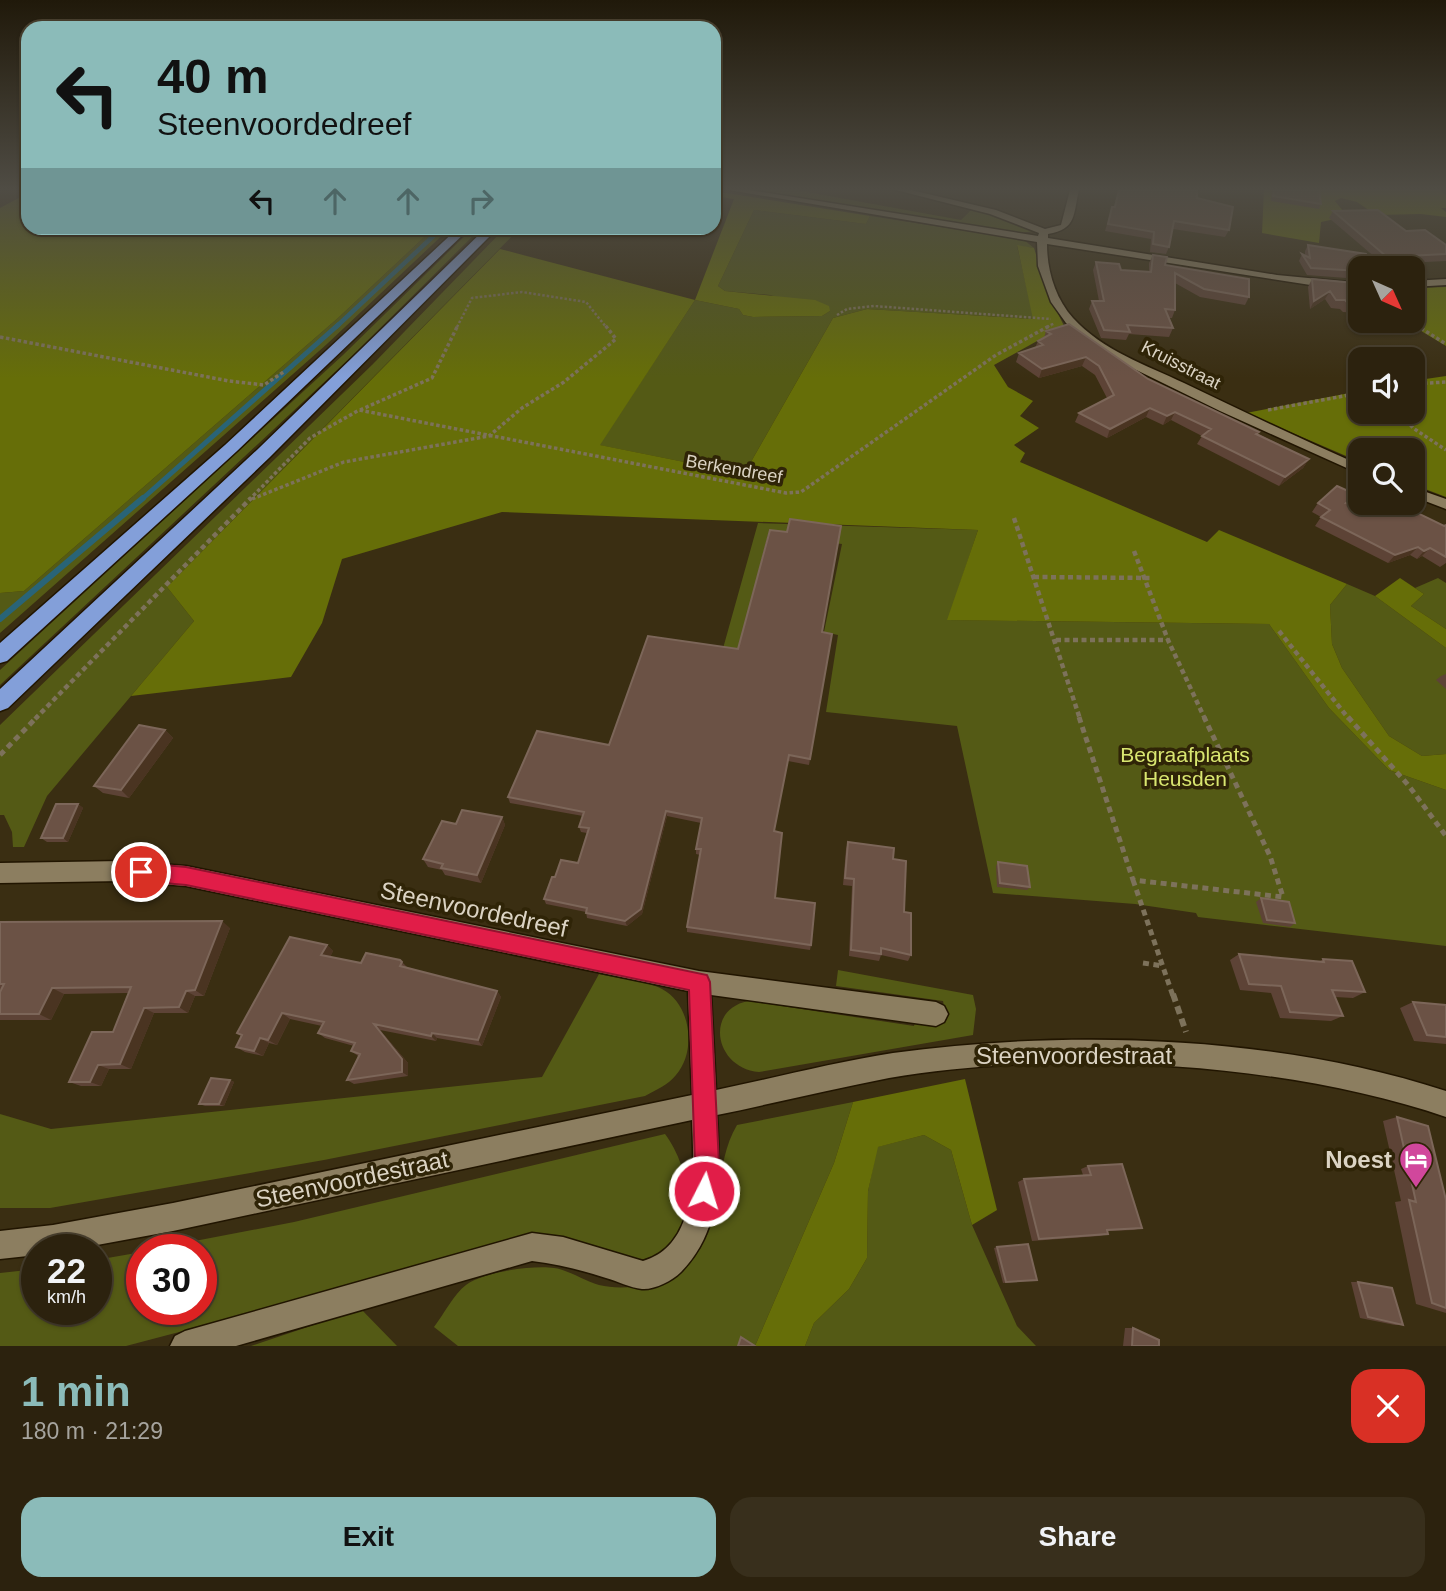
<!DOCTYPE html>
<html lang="en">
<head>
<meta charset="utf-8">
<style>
  :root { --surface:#2c220e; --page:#382f1c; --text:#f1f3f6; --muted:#a6a49e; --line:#483f2e; --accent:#8bbbb9 }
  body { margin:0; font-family:Helvetica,sans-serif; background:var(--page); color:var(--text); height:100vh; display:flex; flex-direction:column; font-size:26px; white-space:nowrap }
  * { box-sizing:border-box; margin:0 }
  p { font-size:23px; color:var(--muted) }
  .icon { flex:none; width:38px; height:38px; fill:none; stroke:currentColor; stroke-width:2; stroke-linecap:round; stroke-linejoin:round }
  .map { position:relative; height:1346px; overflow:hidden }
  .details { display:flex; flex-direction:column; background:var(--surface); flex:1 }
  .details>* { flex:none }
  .top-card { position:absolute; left:21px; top:21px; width:700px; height:214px; border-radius:21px; box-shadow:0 2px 5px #0004,0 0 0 2px var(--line); background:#8bbbb9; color:#111; overflow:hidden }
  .needle { width:46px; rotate:135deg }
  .tools { position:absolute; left:1348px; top:256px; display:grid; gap:14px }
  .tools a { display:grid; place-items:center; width:77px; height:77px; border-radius:14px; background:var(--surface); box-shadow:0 2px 5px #0004,0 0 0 2px var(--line); font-size:35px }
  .speed { position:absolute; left:21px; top:1234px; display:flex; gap:14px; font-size:35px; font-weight:700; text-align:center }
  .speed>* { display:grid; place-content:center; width:91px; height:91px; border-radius:50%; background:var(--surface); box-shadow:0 2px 5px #0004,0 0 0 2px var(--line); line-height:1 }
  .speed small { font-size:18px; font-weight:400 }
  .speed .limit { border:10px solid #d22; background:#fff; color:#111 }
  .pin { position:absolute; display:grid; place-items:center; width:60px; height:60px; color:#fff; margin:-30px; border:4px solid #fff; border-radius:50%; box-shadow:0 2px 7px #0007 }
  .me { position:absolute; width:77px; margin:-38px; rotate:5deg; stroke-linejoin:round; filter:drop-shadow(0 0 5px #0008) }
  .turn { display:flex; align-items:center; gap:24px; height:147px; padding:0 21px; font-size:32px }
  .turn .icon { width:91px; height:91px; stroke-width:2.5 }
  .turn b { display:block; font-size:49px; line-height:60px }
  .lanes { display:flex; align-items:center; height:66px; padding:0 21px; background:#0003; justify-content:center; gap:35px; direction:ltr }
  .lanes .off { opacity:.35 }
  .round { display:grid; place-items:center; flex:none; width:74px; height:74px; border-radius:21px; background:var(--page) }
  .head { display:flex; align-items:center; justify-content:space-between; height:119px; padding:0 21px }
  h1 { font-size:42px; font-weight:700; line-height:52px; color:var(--accent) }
  .action { display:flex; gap:14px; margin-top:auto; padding:14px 21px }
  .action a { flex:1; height:80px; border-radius:21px; background:var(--accent); color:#111; font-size:28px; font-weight:700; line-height:80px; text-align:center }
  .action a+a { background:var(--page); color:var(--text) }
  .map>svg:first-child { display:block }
  .green { fill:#545a15 }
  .forest { fill:#666e08 }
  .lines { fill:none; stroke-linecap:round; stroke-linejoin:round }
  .stream-far2 { stroke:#296477; stroke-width:4.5 }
  .stream-far1 { stroke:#296477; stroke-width:5 }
  .stream { stroke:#296477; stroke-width:6 }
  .minor-casing { stroke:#211500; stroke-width:3 }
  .highway-casing { stroke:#211500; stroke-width:3 }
  .path-far4 { stroke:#7d725b; stroke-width:2.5; stroke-dasharray:2.5 2; stroke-linecap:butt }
  .path-far3 { stroke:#7d725b; stroke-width:3.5; stroke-dasharray:3.5 2.5; stroke-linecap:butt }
  .path-far2 { stroke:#7d725b; stroke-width:4.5; stroke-dasharray:5 3.5; stroke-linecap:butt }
  .path-far1 { stroke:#7d725b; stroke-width:5; stroke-dasharray:6 4.5; stroke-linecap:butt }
  .path { stroke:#7d725b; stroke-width:6; stroke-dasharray:8 5; stroke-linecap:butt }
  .minor { fill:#8c7e60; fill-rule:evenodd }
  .highway { fill:#839fd9; fill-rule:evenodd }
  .wall { fill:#5d4336 }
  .shaded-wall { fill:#4a3421 }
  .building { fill:#6b5245; stroke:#7c6659; stroke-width:2 }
  .route { fill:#e11d48; stroke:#92132f; stroke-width:2 }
  .labels { text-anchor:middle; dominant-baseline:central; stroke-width:7; stroke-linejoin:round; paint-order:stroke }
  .far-street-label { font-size:18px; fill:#dbd3c3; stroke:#2f2407 }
  .park-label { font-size:21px; fill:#d9e670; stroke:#2f2407 }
  .near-street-label { font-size:24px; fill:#dbd3c3; stroke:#2f2407 }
  .near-poi-label { font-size:24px; font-weight:bold; fill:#dbd3c3; stroke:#2f2407; text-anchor:end }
</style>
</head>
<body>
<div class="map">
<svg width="1446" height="1346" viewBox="0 0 1446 1346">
  <rect width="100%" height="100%" fill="#3a2e12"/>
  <path class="green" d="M756 190H796L961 220 973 208 1034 231 1021 233Z
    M754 210 866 224 870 216 1024 240 1034 248 1017 246 1034 319 867 309 833 318 744 474 599 445 695 300 739 309 743 315 753 317 822 316 830 311 770 295 725 291 718 286Z
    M434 228H450L327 344 0 633V593L24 591 338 318Z
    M473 228H481L351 357 0 685V670L343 355Z
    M505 228H520L167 587 194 621 47 796 24 847H13L12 832 4 815H0V725L373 364Z
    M758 523 978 530 948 620 1269 624 1329 708 1389 770 1446 790V946L1198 917 1196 913 1135 904 993 893 957 726 826 712 838 635 824 632 842 544 768 535 737 654 722 652Z
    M1438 578 1446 583V629L1411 606 1424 594 1415 588Z
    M1347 584 1375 596 1446 648V754L1422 756 1389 736 1342 668 1332 644 1330 605Z
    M838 970 973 995 976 1009 973 1035 759 1072C715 1068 704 1010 748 1001L914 1026 915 1022 947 1020 943 1001 836 986Z
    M599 974C616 978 648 981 662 989 691 1004 697 1051 676 1075 668 1085 656 1090 645 1096L324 1160 50 1208H0V1114L51 1129 542 1077Z
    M853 1102 834 1163 755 1346H458L434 1327C444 1314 454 1294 466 1285 483 1272 533 1265 554 1268 569 1270 584 1281 599 1285 632 1293 675 1281 696 1255 725 1218 713 1165 737 1125Z
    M665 1134C690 1167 706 1240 652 1257 646 1260 637 1259 630 1260L459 1258 126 1346H0V1273L37 1269V1309H96V1260L142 1252V1309H201V1250L153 1249 294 1222Z
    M924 1135 951 1150 972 1225 1017 1326 1036 1346H805L814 1323 849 1289 867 1258 868 1191 877 1147Z
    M361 1309 397 1346H251Z"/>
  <path class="forest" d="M1264 190H1442L1441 191 1446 195V208H1441L1446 212V217L1421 214 1376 215 1357 202 1341 198 1335 201 1343 211 1335 219 1321 222 1319 243 1262 233Z
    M714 191 870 216 866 224 754 210 718 286 725 291 815 300 829 306 830 311 822 316 753 317 743 315 739 309 695 300 600 445 744 474 833 318 867 309 1033 319 1017 245 1034 248 1048 293 1064 326 994 365 1008 387 1033 401 1020 416 1039 428 1014 445 1025 453 1020 462 1207 542 1219 530 1347 584 1330 605 1332 644 1342 668 1389 736 1422 756 1446 754V790L1389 770 1329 708 1269 624 947 620 978 530 502 512 342 559 322 623 291 677 131 696 194 621 167 587 500 249 695 300 734 199 714 196Z
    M28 193V228H434L338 318 24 591 0 593V208Z
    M1446 287V346L1403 320H1412V288Z
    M1446 376V497L1412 484V450H1360V462L1246 413 1360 391V411H1412V381Z
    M1400 578 1424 594 1411 606 1446 629V648L1375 596Z
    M965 1079 997 1210 972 1225 951 1150 924 1135 878 1147 868 1191 867 1258 849 1289 814 1323 805 1346H755L834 1163 853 1102Z"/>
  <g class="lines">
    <path class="stream-far2" d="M336 327 442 228"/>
    <path class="stream-far1" d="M141 500 338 325"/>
    <path class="stream" d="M0 619 143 498"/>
    <g class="minor-casing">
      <path id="minor" d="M729 190H749L1038 236 1039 233 990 214 896 190H911L996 210 1045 229 1061 225 1070 190H1079C1073 215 1077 229 1048 234V238L1277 275 1360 283V289L1330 288 1047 244C1047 270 1055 298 1073 318 1102 350 1146 365 1184 383 1242 411 1301 439 1360 465V474L1220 411 1118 361 1090 344 1066 323 1051 302 1038 266 1037 242Z
        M1446 279V285L1412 287V281Z
        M1412 487 1446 499V509L1412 496Z
        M122 861 186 866 699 971 936 1002 944 1006 948 1014 944 1022 936 1026 711 995 716 1090C775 1078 834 1062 893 1053 1070 1029 1275 1035 1446 1091V1117C1285 1062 1057 1049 889 1078 832 1089 775 1103 717 1115 720 1171 723 1229 681 1272 672 1281 654 1290 642 1289 630 1288 617 1281 606 1278 581 1270 558 1264 532 1261L236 1346H170L175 1336 185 1331 532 1233 563 1237 643 1261C699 1245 694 1166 692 1120L173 1231 70 1250H37V1255L0 1259V1231L53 1225 173 1203 692 1095 688 991 186 886 122 881 0 883V863Z"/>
    </g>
    <g class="highway-casing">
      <path id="highway" d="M458 228H470L237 451 7 661 0 663V643L225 445Z
        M486 228H498L270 457 8 708 0 711V689L258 449Z"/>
    </g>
    <path class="path-far4" d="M837 315 847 309 874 306 1051 319
      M1407 320 1419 327
      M457 327 472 298 522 292 586 302 606 327
      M1047 327 1055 323"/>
    <path class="path-far3" d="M1416 325 1446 344
      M0 337 229 381 264 385 285 371
      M1412 384 1446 382
      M360 410 432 378 458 325
      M1268 410 1360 393
      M1399 411 1413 428 1446 450
      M252 499 344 462 489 436 522 408 564 382 616 339 605 325
      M249 500 310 438 359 410 786 493 801 492 996 355 1051 325"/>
    <path class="path-far2" d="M1014 518 1080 719
      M1134 551 1168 640 1205 719
      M1034 577 1152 578
      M1279 631 1349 719
      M1056 640H1168
      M35 719 251 498"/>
    <path class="path-far1" d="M1079 717 1133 880 1283 897 1270 856 1204 717
      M1348 717 1409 786 1446 836
      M0 755 37 717
      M1133 880 1173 996
      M1143 963 1163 966"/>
    <path class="path" d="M1173 994 1186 1032"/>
    <use href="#minor" class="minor"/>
    <use href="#highway" class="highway"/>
  </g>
  <path class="wall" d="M1118 190H1197V198L1229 230 1225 237 1173 229 1169 247 1166 254 1150 252 1151 239 1105 231 1112 207H1114Z
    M1272 190H1319L1321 204 1319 209 1271 201Z
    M1333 211 1406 231 1446 245V261L1383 264 1329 218Z
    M1308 245 1360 268V279L1307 275 1299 261 1302 254 1305 256V251Z
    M1153 255 1165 265 1249 297 1245 305 1200 297 1175 283V310L1172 318H1168L1173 328 1169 337 1129 334 1126 340 1101 338 1089 309 1092 301H1099L1093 270 1096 262 1121 270 1149 272V263Z
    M1312 279 1360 286V313L1343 312 1340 309 1331 308 1325 299 1310 309 1308 287Z
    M1046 331 1148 379 1309 459 1303 468 1279 486 1197 444 1202 436 1171 420 1163 425 1146 417 1107 438 1075 422 1079 413 1107 398 1095 375 1082 366 1039 378 1016 362 1019 353 1035 348 1038 341 1044 338Z
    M1318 503H1349L1444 526 1446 525V563L1440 567 1422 556 1417 559 1410 555 1388 563 1315 526 1321 517 1312 512Z
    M822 632 832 634 809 765 788 761 774 831 775 898 811 945 810 950 687 932V927L700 855 696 854V849L701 823 667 816 642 914 627 926 587 918 586 912 546 904 544 899 555 877 578 863 587 833 581 832 579 827 583 816 510 803 508 797 609 745 738 649Z
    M1446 674V689L1436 680 1441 676Z
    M165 730 173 738 129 798 103 793 94 786Z
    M78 804 83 808 68 842H47L41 838Z
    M502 817 505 825 481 883 445 875 442 870 428 867 423 859 456 824Z
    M848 842 893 859 904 912 911 955 908 961 881 955 879 961 849 956 852 886 843 885 846 849Z
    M998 862 1030 887 1027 890 997 887 996 866Z
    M1261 898 1295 923 1290 927 1263 923 1256 902Z
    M0 922 230 928 204 996H195L188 1013H154L131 1069H109L101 1086H81L69 1082 113 1032 128 993 64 994 51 1020H0V992L2 989H0Z
    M327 945 333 951 330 957 361 963 402 962 408 968 497 991 501 997 482 1046 437 1038 436 1041 380 1030 408 1063V1076L354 1084 347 1080 358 1056 351 1051 354 1046 325 1038 318 1033 322 1026 290 1019 277 1045 269 1043 263 1056 245 1052 236 1047 241 1036 237 1033Z
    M1239 954 1319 962 1323 959 1365 992 1353 998 1335 997 1343 1016 1331 1021 1280 1018 1271 993 1240 990 1230 960Z
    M1413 1002 1446 1005V1044L1414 1041 1400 1008Z
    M230 1080 234 1082 224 1106H205L199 1104Z
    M1397 1117 1446 1200V1313L1416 1304 1395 1202 1401 1201 1383 1121Z
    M1088 1166 1142 1228 1133 1230 1107 1231 1108 1234 1099 1236 1032 1241 1018 1182 1024 1179 1083 1175 1081 1169Z
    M997 1247 1037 1280 1003 1283 994 1248Z
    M1351 1282H1358L1403 1325H1395L1360 1318Z
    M1125 1328H1133L1159 1346H1123Z"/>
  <path class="shaded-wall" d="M1330 291 1325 299 1310 309 1314 301Z
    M1086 357 1082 366 1039 378 1042 369Z
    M1150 408 1146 417 1107 438 1110 429Z
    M1175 412 1171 420 1163 425 1167 416Z
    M1309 459 1303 468 1279 486 1285 477Z
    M1418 547 1410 555 1388 563 1395 555Z
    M1430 548 1422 556 1417 559 1424 551Z
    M165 730 173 738 129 798 121 790Z
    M78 804 83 808 68 842 63 838Z
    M666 811 667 816 642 914 627 926 625 921Z
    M502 817 505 825 481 883 477 875Z
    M222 921 230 928 204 996 195 990Z
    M327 945 333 951 328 961 321 955Z
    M52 988 64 994 51 1020 39 1014Z
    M186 991 195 996 188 1013 179 1007Z
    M497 991 501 997 482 1046 478 1040Z
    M144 1008 154 1013 131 1069 120 1064Z
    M282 1013 290 1019 277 1045 268 1040Z
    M374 1024 380 1030 408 1063V1076L402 1072Z
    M432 1033 437 1038 436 1041 431 1036Z
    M260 1038 269 1043 263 1056 254 1051Z
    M98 1065 109 1069 101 1086 90 1082Z
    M230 1080 234 1082 224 1106 219 1104Z"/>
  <path class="building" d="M1119 190H1197V198L1233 207 1229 230 1174 221 1169 247 1153 244 1154 232 1108 224 1112 207H1115Z
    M1274 190H1319L1321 204 1273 196Z
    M1378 210 1406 231 1425 230 1446 245V254L1387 257 1333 211Z
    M1308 245 1366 254 1376 268H1360V271L1311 268 1302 254 1310 258Z
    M1153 255 1167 257 1165 265 1249 279V297L1204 289 1175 273V310L1165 309 1173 328 1127 325 1130 332 1104 330 1092 301H1104L1096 262 1119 264 1121 270 1151 272Z
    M1312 279 1355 283 1360 286V304L1348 303 1345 300H1336L1330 291 1314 301Z
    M1069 324 1148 379 1259 432 1256 434 1309 459 1285 477 1202 436 1211 429 1175 412 1167 416 1150 408 1110 429 1079 413 1114 395 1099 366 1086 357 1042 369 1019 353 1043 345 1038 341 1051 334 1046 331Z
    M1337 486 1355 494 1346 503 1395 508 1399 504 1444 526 1446 525V557L1430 548 1424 551 1418 547 1395 555 1321 517 1330 510 1318 503Z
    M790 519 841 526 822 632 832 634 810 759 789 755 774 831 782 833 775 898 815 903 811 945 687 927 701 849H696L702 818 666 811 641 909 625 921 586 913 587 908 544 899 552 877H555L561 860 578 863 589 828 579 827 584 812 508 797 537 731 609 745 648 636 738 649 770 530 787 532Z
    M139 725 165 730 121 790 94 786Z
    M56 804H78L63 838H41Z
    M462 810 502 817 477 875 441 868 443 864 423 859 442 821 456 824Z
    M848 842 894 848 893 859 906 861 904 912 911 913V955L881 948V954L851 950 854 879 845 878Z
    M998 862 1027 866 1030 887 1000 883Z
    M1261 898 1289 902 1295 923 1267 920Z
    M222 921 195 990 186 991 179 1007 144 1008 120 1064 98 1065 90 1082H69L92 1032H113L131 987 52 988 39 1014H0V992L4 984H0V922Z
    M290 937 327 945 321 955 361 963 366 953 400 960 402 962 400 966 497 991 478 1040 432 1033 431 1036 374 1024 402 1059V1072L347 1080 360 1054 351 1051 355 1043 318 1033 324 1022 282 1013 268 1040 260 1038 254 1051 236 1047 242 1035 237 1033Z
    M1239 954 1324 962 1323 959 1352 961 1365 992 1332 990 1343 1016 1290 1012 1281 986 1249 984Z
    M1413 1002 1446 1005V1037L1427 1035Z
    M211 1078 230 1080 219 1104H199Z
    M1397 1117 1428 1126 1446 1200V1308L1432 1303 1409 1200 1416 1202Z
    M1122 1164 1142 1228 1107 1230 1108 1234 1039 1239 1024 1179 1091 1175 1088 1166Z
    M1028 1244 1037 1280 1006 1282 997 1247Z
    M1358 1282 1392 1288 1403 1325 1368 1317Z
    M1133 1328 1159 1340V1346H1132Z
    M741 1337 755 1346H738Z"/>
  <linearGradient id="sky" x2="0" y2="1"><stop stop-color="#20190a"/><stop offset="0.5" stop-color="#4f4c44"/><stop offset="1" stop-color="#4f4c44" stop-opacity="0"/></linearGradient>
  <rect width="1446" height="378" fill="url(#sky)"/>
  <path class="route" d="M141 863 186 867 707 975 710 982 719 1164 712 1200 704 1203 695 1200 691 1191 695 1164 689 990 186 885 141 881 134 879 131 872 134 866Z"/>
  <defs>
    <g id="hotel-pin" transform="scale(1.75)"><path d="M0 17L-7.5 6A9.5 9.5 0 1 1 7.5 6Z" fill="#d1479c" stroke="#2f2407"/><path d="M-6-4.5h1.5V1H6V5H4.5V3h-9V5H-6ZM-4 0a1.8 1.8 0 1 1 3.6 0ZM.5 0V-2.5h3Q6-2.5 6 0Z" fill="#fff"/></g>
  </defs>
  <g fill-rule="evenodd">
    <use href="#hotel-pin" x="1416" y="1159"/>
  </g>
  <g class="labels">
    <g class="far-street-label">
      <text transform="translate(1181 365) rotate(27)">Kruisstraat</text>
      <text transform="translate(734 469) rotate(10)">Berkendreef</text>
    </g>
    <g class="park-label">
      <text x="1185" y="754">Begraafplaats<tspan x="1185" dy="24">Heusden</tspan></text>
    </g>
    <g class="near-street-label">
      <text transform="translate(474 909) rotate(12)">Steenvoordedreef</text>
      <text x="1074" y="1055">Steenvoordestraat</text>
      <text transform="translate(352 1179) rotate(-12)">Steenvoordestraat</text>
    </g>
    <g class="near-poi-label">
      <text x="1392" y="1159">Noest</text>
    </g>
  </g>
</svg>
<div class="tools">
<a><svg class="needle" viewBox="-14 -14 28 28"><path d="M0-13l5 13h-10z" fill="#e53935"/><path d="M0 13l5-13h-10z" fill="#a6a49e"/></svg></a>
<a><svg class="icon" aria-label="sound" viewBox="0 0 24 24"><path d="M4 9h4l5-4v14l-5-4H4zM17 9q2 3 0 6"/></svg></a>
<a><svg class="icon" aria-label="search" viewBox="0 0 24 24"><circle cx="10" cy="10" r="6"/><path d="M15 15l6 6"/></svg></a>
</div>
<div class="speed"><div>22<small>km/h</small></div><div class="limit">30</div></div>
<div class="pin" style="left:141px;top:872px;background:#d93025"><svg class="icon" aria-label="arrive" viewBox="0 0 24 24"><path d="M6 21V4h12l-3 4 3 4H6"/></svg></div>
<svg class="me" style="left:704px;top:1191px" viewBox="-20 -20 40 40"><circle r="17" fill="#e11d48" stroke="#fff" stroke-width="3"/><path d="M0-11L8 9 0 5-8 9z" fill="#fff"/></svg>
<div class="top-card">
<div class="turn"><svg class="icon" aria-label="left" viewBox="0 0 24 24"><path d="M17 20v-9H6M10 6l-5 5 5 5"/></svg><div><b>40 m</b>Steenvoordedreef</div></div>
<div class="lanes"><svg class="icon" aria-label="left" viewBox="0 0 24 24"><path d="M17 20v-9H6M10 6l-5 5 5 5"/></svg><svg class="icon off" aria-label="ahead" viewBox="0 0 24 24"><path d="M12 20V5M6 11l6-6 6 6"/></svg><svg class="icon off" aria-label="ahead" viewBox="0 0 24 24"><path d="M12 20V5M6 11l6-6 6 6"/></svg><svg class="icon off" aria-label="right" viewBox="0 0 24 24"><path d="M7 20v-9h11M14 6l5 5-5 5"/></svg></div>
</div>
</div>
<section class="details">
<div class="head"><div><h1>1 min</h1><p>180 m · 21:29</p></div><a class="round" style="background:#d93025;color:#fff"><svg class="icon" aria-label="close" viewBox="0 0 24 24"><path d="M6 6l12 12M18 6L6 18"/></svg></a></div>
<div class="action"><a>Exit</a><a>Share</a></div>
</section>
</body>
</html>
